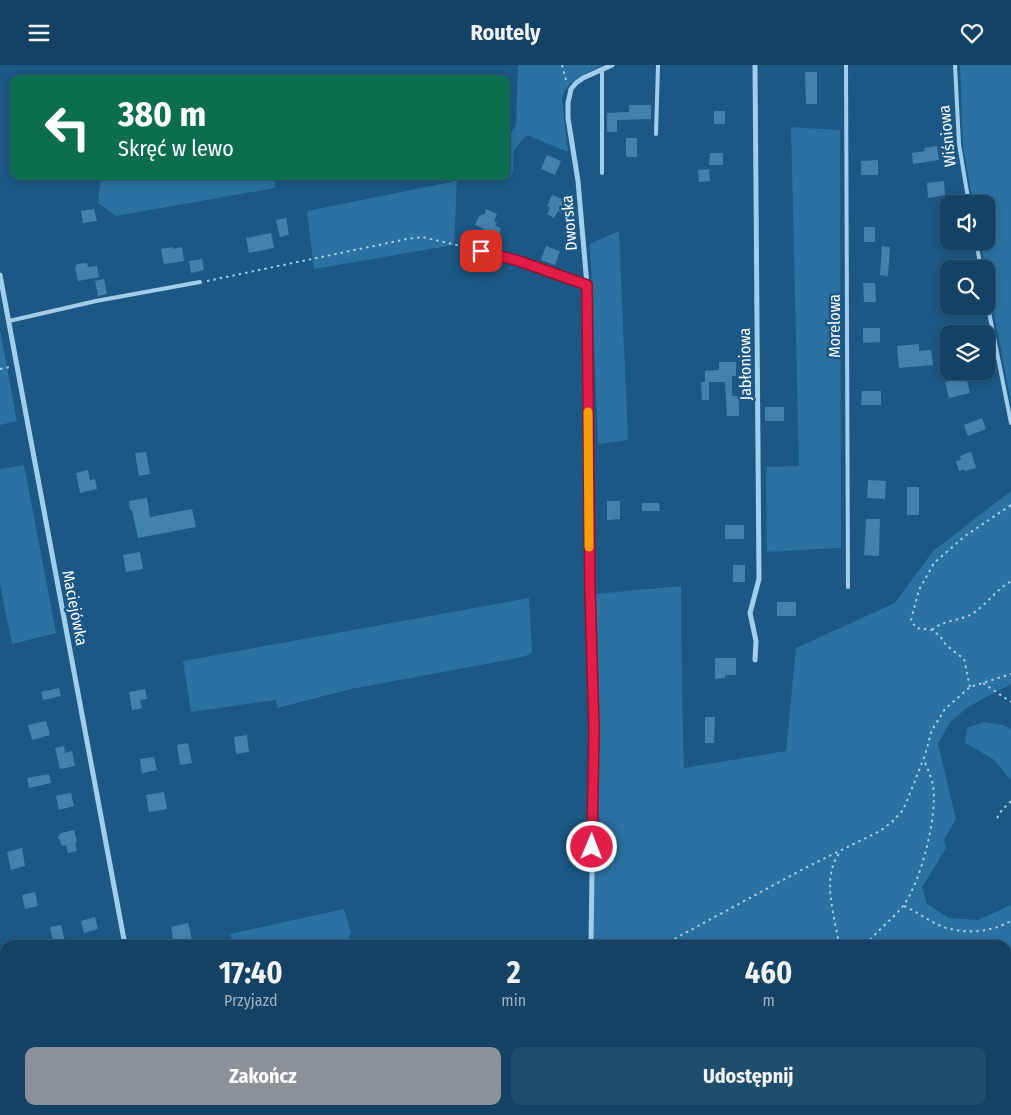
<!DOCTYPE html>
<html lang="pl">
<head>
<meta charset="utf-8">
<style>
  :root { --surface:#144264; --page:#214d6d; --text:#f1f3f6; --muted:#9db0bf; --line:#335b78; --accent:#8c9099 }
  body { margin:0; font-family:"Fira Sans Condensed",sans-serif; background:var(--page); color:var(--text); height:100vh; display:flex; flex-direction:column; font-size:19px; white-space:nowrap }
  * { box-sizing:border-box; margin:0 }
  p { font-size:16px; color:var(--muted) }
  .icon { flex:none; width:28px; height:28px; fill:none; stroke:currentColor; stroke-width:2; stroke-linecap:round; stroke-linejoin:round }
  .map { position:relative; flex:1; overflow:hidden }
  .drawer { position:absolute; left:0px; top:875px; width:1011px; height:175px; display:flex; flex-direction:column; background:var(--surface); border-radius:15px 15px 0 0; box-shadow:0 2px 8px #0003,0 0 0 1px var(--line) }
  .drawer>* { flex:none }
  .hud { position:absolute; left:10px; top:10px; width:500px; height:105px; border-radius:10px; box-shadow:0 2px 8px #0003,0 0 0 1px var(--line); background:#0b6e4f; color:#fff; overflow:hidden }
  .buttons { position:absolute; left:940px; top:130px; display:grid; gap:10px }
  .buttons a { display:grid; place-items:center; width:55px; height:55px; border-radius:10px; background:var(--surface); box-shadow:0 2px 8px #0003,0 0 0 1px var(--line); font-size:25px }
  .pin { position:absolute; display:grid; place-items:center; width:42px; height:42px; color:#fff; margin:-21px; border-radius:10px; box-shadow:0 2px 8px #0006 }
  .me { position:absolute; width:55px; margin:-28px; rotate:1deg; stroke-linejoin:round; filter:drop-shadow(0 0 4px #0008) }
  .turn { display:flex; align-items:center; gap:18px; height:105px; padding:0 25px; font-size:22px }
  .turn .icon { width:65px; height:65px; stroke-width:2.5 }
  .turn b { display:block; font-size:35px; line-height:42px }
  .eta { display:flex; justify-content:space-evenly; align-items:center; height:85px; text-align:center }
  .eta b { font-size:30px; font-weight:700; line-height:35px }
  .primary-button { display:flex; gap:10px; margin-top:auto; padding:10px 25px }
  .primary-button a { flex:1; height:58px; border-radius:10px; background:var(--accent); color:#fff; font-size:20px; font-weight:700; line-height:58px; text-align:center }
  .primary-button a+a { background:var(--page); color:var(--text) }
  header { display:flex; justify-content:space-between; align-items:center; height:65px; padding:0 25px; background:var(--surface); font-size:22px; font-weight:700 }
  .map>svg:first-child { display:block }
  .green { fill:#2b71a2 }
  .building { fill:#4482ae }
  .lines { fill:none; stroke-linecap:round; stroke-linejoin:round }
  .path { stroke:#a2ceeb; stroke-width:2; stroke-dasharray:2.5 4; stroke-linecap:butt }
  .lane { stroke:#a2ceeb; stroke-width:4 }
  .street { stroke:#a2ceeb; stroke-width:5 }
  .route-casing { stroke:#92132f; stroke-width:12 }
  .route { stroke:#e11d48; stroke-width:9 }
  .slow { stroke:#f59e0b; stroke-width:9 }
  .labels { text-anchor:middle; dominant-baseline:central; stroke-width:5; stroke-linejoin:round; paint-order:stroke }
  .street-label { font-size:16px; fill:#fff; stroke:#1b5885 }
</style>
</head>
<body>
<header><svg class="icon" aria-label="menu" viewBox="0 0 24 24"><path d="M4 6h16M4 12h16M4 18h16"/></svg>Routely<svg class="icon" aria-label="heart" viewBox="0 0 24 24"><path d="M12 20l-8-8c-3-5 5-10 8-4 3-6 11-1 8 4z"/></svg></header>
<div class="map">
<svg width="1011" height="1050" viewBox="0 0 1011 1050">
  <rect width="100%" height="100%" fill="#1b5885"/>
  <path class="green" d="M518 0H603C586 8 565 15 562 35L568 87 527 70C515 82 511 86 514 105L509 113 505 111H506V67H511L516 60Z
    M960 0H1011V338L980 176H986V139H973L963 82Z
    M791 62 840 65 841 483 767 487 766 402 799 401Z
    M105 111H275V123L116 151 98 138 101 112Z
    M457 113 454 180 314 204 307 146 451 117Z
    M619 166 628 375 598 379 590 179Z
    M0 265 17 356 0 360Z
    M24 400 56 568 12 579 0 520V404Z
    M1011 426V619L968 642 950 657 938 679 956 754 944 775 946 783 922 822 927 839 949 853 978 855 1011 840V933L1006 937V880H594L593 529 681 521 682 632 684 703 786 686 796 583 895 538 933 486Z
    M529 533 532 588 523 592 351 624 277 643 276 635 191 647 183 596Z
    M984 657 1003 660 1011 664V715L993 694 965 678 967 663Z
    M344 844 351 868 347 880H234L230 869Z
    M0 923 5 932V1045H27V1050H0Z
    M504 1045H958L960 1050H505Z"/>
  <path class="building" d="M805 7H817V39H806Z
    M629 40H651V54L617 55V67H607V48L629 47Z
    M714 46H725V59H714Z
    M626 73H637V92H626Z
    M937 81 939 95 913 99 912 88 925 86 924 83Z
    M710 88H723V100H709Z
    M547 90 561 96 555 110 541 104Z
    M878 95V110H861V96Z
    M709 104 710 116 699 117 698 105Z
    M944 116 945 130 928 133 927 118Z
    M552 130 566 136 561 148 558 146 554 153 547 149 550 143 547 141Z
    M94 144 97 156 83 158 81 146Z
    M486 144 497 149 494 156 497 157 495 161 501 163 498 171 482 167 484 164 475 160 479 151 485 149Z
    M286 153 289 170 280 172 276 155Z
    M864 162H875V177H864Z
    M271 168 274 183 249 188 246 173Z
    M546 181 560 186 555 200 541 195Z
    M882 181 890 182 888 211 880 210Z
    M173 182V184L182 182 184 196 164 199 161 184Z
    M202 194 204 205 191 208 189 196Z
    M87 198 88 202 97 201 99 212 78 216 75 203 77 199Z
    M104 214 107 229 98 231 95 216Z
    M863 218H875L876 237H864Z
    M863 263H880V277L863 278Z
    M919 279V286L931 285 933 300 899 303 897 281Z
    M719 297H736V311H732V331H739V351H727L725 317H709V335H702L701 317H705V306L719 305Z
    M966 311 970 328 949 333 945 317Z
    M862 326H881V340H861Z
    M765 342H784V356H765Z
    M982 353 986 364 968 371 964 360Z
    M146 387 150 409 139 411 135 388Z
    M971 387 976 403 965 406 964 404 959 406 956 396 961 395 960 391Z
    M88 405 90 415 95 414 97 424 80 428 76 408Z
    M868 415 886 416 885 434 867 433Z
    M907 422H919V450H907Z
    M147 433 150 452 192 444 196 462 138 473 132 445H130L129 436Z
    M607 436H620V454L607 455Z
    M642 438H659L660 446H642Z
    M866 454H880L879 491 864 490Z
    M725 460H744V474H725Z
    M140 487 143 504 126 507 123 490Z
    M733 500H745V517H733Z
    M777 537H796V551H777Z
    M715 593H736V610H725V613L715 614Z
    M59 623 61 631 43 635 41 627Z
    M145 624 147 634 140 635 142 643 132 645 129 627Z
    M705 652H715L714 678H705Z
    M46 656 50 670 32 675 28 660Z
    M247 670 249 687 236 689 234 672Z
    M188 678 192 698 180 700 177 680Z
    M64 681 65 688 72 686 75 701 60 704 55 683Z
    M154 692 157 705 142 708 140 694Z
    M49 709 51 718 29 723 27 713Z
    M164 727 167 744 149 747 146 730Z
    M71 728 74 741 59 745 56 731Z
    M74 765 77 777 75 778 77 786 68 788 66 780 62 781 58 772 61 768Z
    M22 783 25 801 11 805 7 787Z
    M35 827 38 841 25 844 22 830Z
    M95 852 98 864 84 868 81 856Z
    M188 858 192 875 174 879 171 862Z
    M61 860 66 880H54L50 862Z"/>
  <g class="lines">
    <path class="path" d="M562 0 567 19
      M207 216 407 174 422 172 474 184
      M0 304 10 302
      M932 565C943 555 959 556 972 549 986 540 996 525 1011 516
      M983 618 1011 637
      M970 622 964 594 946 580 940 571 932 565 916 563 911 555 919 525 934 498 965 471 1011 440
      M997 753 1002 745 1011 736
      M904 841C918 847 931 858 946 863 969 869 991 867 1011 856
      M663 880 807 802 880 766 892 757 903 745 911 726 925 690 932 665 945 644 970 622 1011 609
      M839 880C835 851 820 811 841 786
      M866 880C877 865 892 855 903 841 921 817 938 750 933 720 931 711 927 703 924 695
      M683 1050 689 1045"/>
    <path class="lane" d="M846 0 848 522
      M955 0 959 79 969 139
      M602 5V108
      M656 69 658 0
      M976 176 981 204
      M481 186 519 196 587 220
      M986 232 1011 358
      M9 256 96 236 200 217"/>
    <path class="street" d="M755 0 759 514 750 548 756 576 755 595
      M0 210 125 880
      M591 880 594 664 590 524 587 220 578 116 568 53V38L571 24 576 18 583 13 612 0
      M156 1045 157 1050
      M473 1050 482 1045"/>
  </g>
  <g class="lines">
    <g class="route-casing">
      <path id="route" d="M481 186 519 196 587 220 590 524 594 664 592 782"/>
    </g>
    <use href="#route" class="route"/>
    <path class="slow" d="M588 347 589 482"/>
  </g>
  <g class="labels">
    <g class="street-label">
      <text transform="translate(947 71) rotate(-96)">Wiśniowa</text>
      <text transform="translate(569 158) rotate(-95)">Dworska</text>
      <text transform="translate(834 261) rotate(-90)">Morelowa</text>
      <text transform="translate(745 299) rotate(-91)">Jabłoniowa</text>
      <text transform="translate(75 543) rotate(79)">Maciejówka</text>
    </g>
  </g>
</svg>
<div class="buttons">
<a><svg class="icon" aria-label="sound" viewBox="0 0 24 24"><path d="M4 9h4l5-4v14l-5-4H4zM17 9q2 3 0 6"/></svg></a>
<a><svg class="icon" aria-label="search" viewBox="0 0 24 24"><circle cx="10" cy="10" r="6"/><path d="M15 15l6 6"/></svg></a>
<a><svg class="icon" aria-label="layers" viewBox="0 0 24 24"><path d="M12 4l9 5-9 5-9-5zM3 14l9 5 9-5"/></svg></a>
</div>
<div class="pin" style="left:481px;top:186px;background:#d93025"><svg class="icon" aria-label="arrive" viewBox="0 0 24 24"><path d="M6 21V4h12l-3 4 3 4H6"/></svg></div>
<svg class="me" style="left:592px;top:782px" viewBox="-20 -20 40 40"><circle r="17" fill="#e11d48" stroke="#fff" stroke-width="3"/><path d="M0-11L8 9 0 5-8 9z" fill="#fff"/></svg>
<div class="hud">
<div class="turn"><svg class="icon" aria-label="left" viewBox="0 0 24 24"><path d="M17 20v-9H6M10 6l-5 5 5 5"/></svg><div><b>380 m</b>Skręć w lewo</div></div>
</div>
<section class="drawer">
<div class="eta">
<div><b>17:40</b><p>Przyjazd</p></div>
<div><b>2</b><p>min</p></div>
<div><b>460</b><p>m</p></div>
</div>
<div class="primary-button"><a>Zakończ</a><a>Udostępnij</a></div>
</section>
</div>
</body>
</html>
